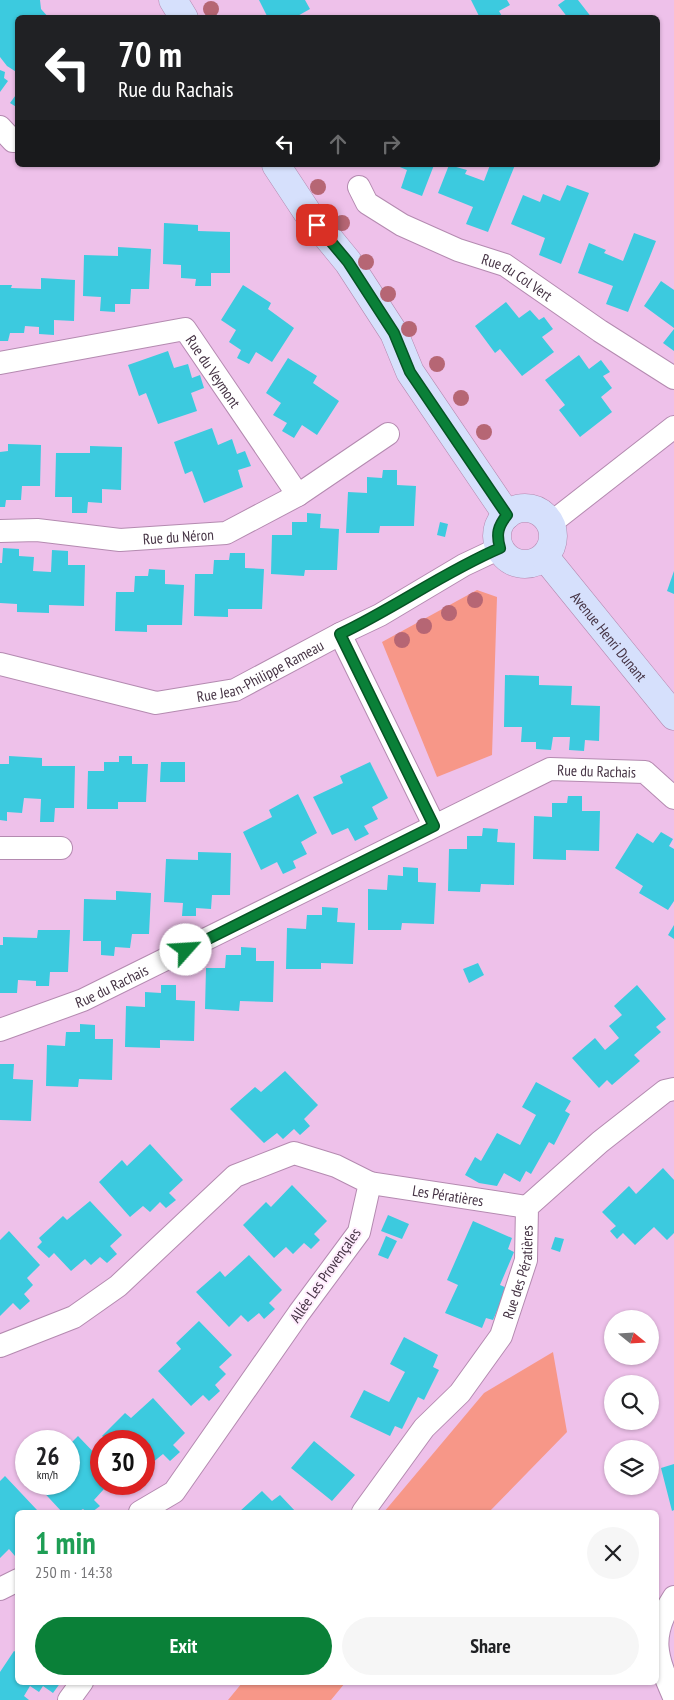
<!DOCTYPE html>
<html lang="en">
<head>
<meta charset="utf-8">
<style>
  :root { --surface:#fff; --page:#f6f6f6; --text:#202124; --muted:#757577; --accent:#0a8038 }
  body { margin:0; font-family:"PT Sans Narrow",sans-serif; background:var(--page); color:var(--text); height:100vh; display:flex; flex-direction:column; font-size:19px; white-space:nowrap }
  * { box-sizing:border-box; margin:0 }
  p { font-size:16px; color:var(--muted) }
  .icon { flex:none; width:28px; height:28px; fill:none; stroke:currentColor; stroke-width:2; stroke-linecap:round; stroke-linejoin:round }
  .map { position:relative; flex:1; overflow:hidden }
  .details { position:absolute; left:15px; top:1510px; width:644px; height:175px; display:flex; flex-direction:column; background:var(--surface); border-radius:8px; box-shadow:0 1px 4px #0004 }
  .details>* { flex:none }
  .hud { position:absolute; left:15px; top:15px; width:645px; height:152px; border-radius:8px; box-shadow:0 1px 4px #0004; background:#202124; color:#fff; overflow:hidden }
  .needle { width:32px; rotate:108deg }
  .tools { position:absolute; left:604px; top:1310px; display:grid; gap:10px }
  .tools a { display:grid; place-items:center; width:55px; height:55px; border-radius:50%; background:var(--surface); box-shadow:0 1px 4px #0004; font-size:25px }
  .speed { position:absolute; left:15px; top:1430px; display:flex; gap:10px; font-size:25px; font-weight:700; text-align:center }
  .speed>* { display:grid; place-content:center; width:65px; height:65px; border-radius:50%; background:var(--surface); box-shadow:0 1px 4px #0004; line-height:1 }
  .speed small { font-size:12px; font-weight:400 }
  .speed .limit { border:8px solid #d22; background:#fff; color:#111 }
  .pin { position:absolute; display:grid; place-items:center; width:42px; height:42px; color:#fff; margin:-21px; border-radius:10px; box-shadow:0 2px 8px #0006 }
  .me { position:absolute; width:55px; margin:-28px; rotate:64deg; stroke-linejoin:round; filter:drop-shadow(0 0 4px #0008) }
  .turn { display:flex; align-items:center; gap:18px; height:105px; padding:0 20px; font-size:22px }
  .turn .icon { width:65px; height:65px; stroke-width:2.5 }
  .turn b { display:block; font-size:35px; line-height:42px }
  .lanes { display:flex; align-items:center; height:48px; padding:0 20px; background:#0003; justify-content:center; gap:25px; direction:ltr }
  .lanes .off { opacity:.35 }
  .round { display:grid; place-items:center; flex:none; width:52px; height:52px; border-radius:26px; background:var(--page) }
  .overview { display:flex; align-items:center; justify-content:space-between; height:85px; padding:0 20px }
  h1 { font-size:30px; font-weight:700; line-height:38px; color:#1e9e55 }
  .primary-button { display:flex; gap:10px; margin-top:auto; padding:10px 20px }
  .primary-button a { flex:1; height:58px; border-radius:30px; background:var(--accent); color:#fff; font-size:20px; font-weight:700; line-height:58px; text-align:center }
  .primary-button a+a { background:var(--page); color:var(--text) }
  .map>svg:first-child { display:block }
  .green { fill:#f79788 }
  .building { fill:#3ccadf }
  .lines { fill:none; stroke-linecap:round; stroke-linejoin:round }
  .street-casing { stroke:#b48ab0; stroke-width:24 }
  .secondary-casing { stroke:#b48ab0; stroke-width:29 }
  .street { stroke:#fff; stroke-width:22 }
  .secondary { stroke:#d6e0fc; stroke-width:28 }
  .tree { fill:#b66674 }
  .route-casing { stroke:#065324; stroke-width:12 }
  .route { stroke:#0a8038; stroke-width:9 }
  .labels { text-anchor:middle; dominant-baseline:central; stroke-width:4; stroke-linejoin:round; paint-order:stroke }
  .street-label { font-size:15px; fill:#453344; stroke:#ffecfd }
</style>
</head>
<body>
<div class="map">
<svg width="674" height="1700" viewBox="0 0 674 1700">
  <rect width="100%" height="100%" fill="#eec1ea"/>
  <path class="green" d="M477 590 497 597 492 755 437 777 382 642Z
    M553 1352 567 1432 489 1512H384L484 1393Z
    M242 1683V1682L345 1683 331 1700H228Z"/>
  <path class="building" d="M0 0H40L41 9 49 18H18V73L7 66 0 57Z
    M259 0H305L310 9 294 18H268Z
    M471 0H507L510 5 499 11 503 18H480Z
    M565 0H578L592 18H568L558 5Z
    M0 70 5 72 4 78 8 81 0 92Z
    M18 92V108L10 103Z
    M395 165H434L422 196 401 188 407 170Z
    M449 165 467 170 465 174 484 181 490 165H515L488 232 466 224 473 207 438 193Z
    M567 185 589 193 561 264 539 255 545 238 511 224 523 195 540 202 543 194 560 201Z
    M164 223 198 225V231L230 232V273H211V286H195L196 279 181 278V265L163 264Z
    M634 233 656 241 628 312 606 304 613 286 578 273 589 243 606 250 604 253 623 261Z
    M118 247 151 249 149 289H131L130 304H115V312L100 311 101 297 83 296 84 255 118 256Z
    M41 278 75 280 74 321 54 320V335L39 334V327L25 326 24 333H10L8 341H0V285H12L11 288 41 289Z
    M661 281 674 290V328L644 306Z
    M243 285 271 303 268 309 294 328 272 362 256 352 249 364 237 358 241 350 229 342 236 330 221 320Z
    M506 302 519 318 530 310 539 320 544 317 553 329 542 337 554 352 522 376 500 349 495 353 475 326Z
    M674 329V351L663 343Z
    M168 351 174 368 188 364 192 378 200 375 204 388 191 393 197 411 158 424 146 393 139 396 128 365Z
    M579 355 589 369 601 360 610 372 603 376 612 388 601 397 612 412 580 437 559 410 565 405 545 380Z
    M288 358 317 376 313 383 339 401 317 435 302 425 294 438 282 431 287 423 273 415 281 403 266 393Z
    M212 428 218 445 232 439 237 454 245 451 251 466 238 470 243 487 204 503 192 471 185 474 174 442Z
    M8 444 41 445 40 486H22L21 500H6L5 507H0V452L8 451Z
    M90 446 122 447 121 490 102 489V503L88 502 87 513H72V497H55L56 453H90Z
    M383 470H397V485L416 486 414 526H380L379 533H346L348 492 367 493V477L382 478Z
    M307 513 321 514 320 528 339 529 337 570H305L304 576 271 574 272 535H292V522H307Z
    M440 522 448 524 445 537 437 535Z
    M3 548 19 549V556L34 557 33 571 51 572 52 550 68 551V565H85L84 606 49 605V613L17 612V604L0 603V563H2Z
    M230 553H245V568L264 569 262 609H228V617L194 616 195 574H213L214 560H229Z
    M149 569 165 570V584L184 585 182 625H147V632L115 631 116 592H134L135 576H148Z
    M674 571V594L667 591Z
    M505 675 539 676V685L572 686 571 705 600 706 599 741 585 740 584 751 569 750 570 737H553L551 750 536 749V742H521L522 727H504Z
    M9 756 42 758V766H75L74 808H55L54 822H40L41 799 24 798 22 813 7 812V821L0 820V764H9Z
    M119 756H132V764H148L146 802H118V809H87L88 771H104V762H119Z
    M161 762H185V782H160Z
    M370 762 388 798 372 807 378 819 364 826 369 834 355 841 348 828 332 835 313 797 343 783 340 776Z
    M298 794 317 833 301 842 307 854 293 861 296 868 283 874 277 862 261 870 243 832 272 817 269 810Z
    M568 796H582V811H600L599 851 566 850V860L533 859 534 816 552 817V803H567Z
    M483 828 498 829 497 842 515 843 514 885 481 884 480 892 448 891 449 849H467V836H482Z
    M661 832 673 839 669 846 674 849V901L668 910 639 893 643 886 615 868 637 833 653 843Z
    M198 852 231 853 230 895H212L211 909 196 908V916H182L183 903 164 902 166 859 198 860Z
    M403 867 418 868V882L436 883 434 924 402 923 401 930H368V889L387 890 388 875 403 876Z
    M116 891 151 893 149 934H132L130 948 115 947 114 956 101 955V941H83L84 899 116 900Z
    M322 907 338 908 337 922 355 923 353 964 321 963V969H286L287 928 306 929 307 915H322Z
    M674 925V939L668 935Z
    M38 930H70L68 972H50L49 986H36V981L18 980 17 993H0V945H3V937L37 938Z
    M241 947 256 948V961H274L273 1002 240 1001 239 1011 205 1009 206 968H225L226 955H241Z
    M478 963 484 975 469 983 463 969Z
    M161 985H176V1000L195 1001 194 1041 160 1040V1048L125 1047 126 1006 145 1007V992L161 993Z
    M637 985 666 1019 656 1027 661 1032 634 1055 640 1061 612 1085 607 1080 599 1088 572 1058 595 1038 605 1050 619 1038 609 1026 622 1015 614 1006Z
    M80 1024 95 1025V1039H113L112 1080 79 1079 78 1087 46 1086 47 1045 65 1046 66 1032H80Z
    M0 1064H14L13 1079 33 1080 31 1121 0 1120Z
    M285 1071 318 1105 304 1119 310 1126 300 1135 294 1129 283 1139 277 1133 264 1143 230 1109 255 1087 261 1092Z
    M536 1082 571 1101 565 1111 570 1114 554 1145 549 1142 531 1174 526 1171 520 1182 504 1173 497 1186 479 1183 465 1175 475 1157 481 1161 497 1133 520 1145 536 1115 522 1107Z
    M150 1144 183 1180 169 1193 176 1200 166 1208 160 1202 150 1212 143 1206 130 1217 99 1182 122 1160 127 1166Z
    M663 1168 674 1180V1233L667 1240 654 1227 635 1245 623 1233 617 1239 610 1231 616 1226 602 1212 629 1186 636 1194Z
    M292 1185 327 1221 314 1234 320 1240 311 1249 304 1243 293 1254 286 1247 274 1258 243 1225 266 1202 271 1207Z
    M90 1201 122 1235 110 1246 117 1254 107 1263 100 1257 91 1265 85 1259 71 1271 54 1253 49 1258 37 1247 42 1242 39 1238 63 1216 67 1220Z
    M388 1215 409 1224 402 1239 381 1231Z
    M473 1221 512 1238 508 1249 514 1252 500 1285 507 1288 493 1320 486 1318 482 1328 445 1313 458 1285 447 1280Z
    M9 1231 40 1265 27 1278 33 1285 24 1294 30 1301 20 1310 13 1303 0 1316V1240Z
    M386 1236 397 1241 388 1259 378 1255Z
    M555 1237 564 1239 560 1252 551 1249Z
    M249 1255 282 1290 269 1303 275 1309 264 1319 259 1313 248 1322 241 1315 229 1327 196 1292 220 1271 225 1277Z
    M199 1321 232 1355 219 1367 226 1374 215 1385 220 1391 209 1401 203 1395 191 1406 158 1371 181 1349 176 1343Z
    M404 1337 438 1355 433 1367 439 1370 424 1400 418 1397 402 1429 395 1426 390 1436 350 1417 364 1390 389 1402 405 1372 390 1364Z
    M153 1398 185 1433 173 1445 180 1452 170 1461 163 1454 152 1463 147 1459 144 1461V1441H108L102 1436 125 1413 131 1418Z
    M78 1436 101 1460V1479L98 1482 104 1489 94 1500 100 1506 92 1512H87L83 1509 78 1512H62L37 1485 69 1484V1445Z
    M314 1441 355 1475 332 1501 291 1468Z
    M674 1464V1510L672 1511 661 1468Z
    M5 1476 37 1510 35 1512H18V1554L15 1556 9 1549 0 1558V1481Z
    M262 1491 272 1501 280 1495 296 1512H239Z
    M14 1651 18 1653V1682H61L53 1693 43 1686 39 1692 30 1686 24 1696 29 1700H0V1672Z"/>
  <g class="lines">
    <g class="street-casing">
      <g id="street">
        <path d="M0 127 13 141H18"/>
        <path id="s1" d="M359 187 367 203 402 225 458 250 505 265 600 331 674 378"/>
        <path id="s2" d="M0 363 185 329 298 495"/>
        <path d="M551 523 674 427"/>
        <path id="s3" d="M0 531 37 530 120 540 226 533 298 495 388 434"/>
        <path d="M340 634 434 825"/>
        <path id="s4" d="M0 664 156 703 235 690 340 634 380 615 464 565 500 548"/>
        <path d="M0 848H61"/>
        <path id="s5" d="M0 1030 83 1000 550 769 645 772 674 798"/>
        <path id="s6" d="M370 1183 527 1207"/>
        <path d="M0 1346 74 1317 118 1286 235 1176 294 1153 336 1166 370 1183 359 1232 299 1313 174 1492 140 1512"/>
        <path id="s7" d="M363 1512 424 1428 460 1393 501 1336 526 1260 527 1207 600 1142 665 1091 674 1089"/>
        <path d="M0 1589 18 1580"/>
        <path d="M674 1597C648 1637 656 1656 674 1697"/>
        <path d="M69 1700 82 1682"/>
      </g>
    </g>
    <g class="secondary-casing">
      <g id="secondary">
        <path d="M173 0 184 18"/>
        <path d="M276 165 307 212 348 262 394 333 410 372 507 515"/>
        <circle cx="525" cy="536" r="28"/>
        <path id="s8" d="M545 557 674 716"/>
      </g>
    </g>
    <use href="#street" class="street"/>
    <use href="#secondary" class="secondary"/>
  </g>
  <g class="tree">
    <circle cx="211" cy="9" r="8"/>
    <circle cx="318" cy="187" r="8"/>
    <circle cx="342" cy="223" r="8"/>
    <circle cx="366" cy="262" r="8"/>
    <circle cx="388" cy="294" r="8"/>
    <circle cx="409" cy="329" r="8"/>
    <circle cx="437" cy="364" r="8"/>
    <circle cx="461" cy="398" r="8"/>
    <circle cx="484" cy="432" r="8"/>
    <circle cx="475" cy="600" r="8"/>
    <circle cx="449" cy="613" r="8"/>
    <circle cx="424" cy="626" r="8"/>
    <circle cx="402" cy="640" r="8"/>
  </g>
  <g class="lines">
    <g class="route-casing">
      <path id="route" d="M186 950 434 826 340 634C395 608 444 572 500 548 496 534 498 526 507 515L410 372 394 333 348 262 317 225"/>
    </g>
    <use href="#route" class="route"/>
  </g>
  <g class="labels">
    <g class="street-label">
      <text stroke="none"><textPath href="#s1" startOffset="186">Rue du Col Vert</textPath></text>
      <text stroke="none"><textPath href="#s2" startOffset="239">Rue du Veymont</textPath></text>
      <text stroke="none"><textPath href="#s3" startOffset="179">Rue du Néron</textPath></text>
      <text stroke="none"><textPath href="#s8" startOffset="102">Avenue Henri Dunant</textPath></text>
      <text stroke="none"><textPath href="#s4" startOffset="271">Rue Jean-Philippe Rameau</textPath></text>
      <text stroke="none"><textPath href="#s5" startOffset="656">Rue du Rachais</textPath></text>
      <text stroke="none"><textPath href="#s5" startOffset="120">Rue du Rachais</textPath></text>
      <text stroke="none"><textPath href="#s6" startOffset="79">Les Pératières</textPath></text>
      <text stroke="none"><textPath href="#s7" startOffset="291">Rue des Pératières</textPath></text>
      <text transform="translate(325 1275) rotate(-55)">Allée Les Provençales</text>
    </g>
  </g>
</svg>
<div class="tools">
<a><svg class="needle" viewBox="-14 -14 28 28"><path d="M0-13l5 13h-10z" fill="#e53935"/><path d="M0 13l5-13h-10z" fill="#757577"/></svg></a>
<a><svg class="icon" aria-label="search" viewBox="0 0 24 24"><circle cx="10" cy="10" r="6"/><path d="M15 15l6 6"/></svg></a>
<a><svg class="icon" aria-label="layers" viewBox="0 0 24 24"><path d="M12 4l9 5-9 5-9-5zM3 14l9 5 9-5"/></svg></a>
</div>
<div class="speed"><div>26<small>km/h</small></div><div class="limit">30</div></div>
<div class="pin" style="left:317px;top:225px;background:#d93025"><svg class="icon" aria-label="arrive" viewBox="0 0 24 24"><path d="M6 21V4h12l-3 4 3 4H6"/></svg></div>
<svg class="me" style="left:186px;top:950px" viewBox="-20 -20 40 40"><circle r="19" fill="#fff"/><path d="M0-13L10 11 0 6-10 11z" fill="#0a8038"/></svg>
<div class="hud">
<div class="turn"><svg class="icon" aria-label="left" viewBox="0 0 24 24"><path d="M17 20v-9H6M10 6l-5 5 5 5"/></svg><div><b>70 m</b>Rue du Rachais</div></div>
<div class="lanes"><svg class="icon" aria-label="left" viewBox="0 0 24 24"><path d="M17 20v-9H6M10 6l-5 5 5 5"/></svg><svg class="icon off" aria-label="ahead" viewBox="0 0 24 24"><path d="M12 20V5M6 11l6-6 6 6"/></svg><svg class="icon off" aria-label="right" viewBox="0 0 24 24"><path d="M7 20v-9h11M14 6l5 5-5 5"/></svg></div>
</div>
<section class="details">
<div class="overview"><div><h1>1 min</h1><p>250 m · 14:38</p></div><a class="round"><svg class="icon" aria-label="close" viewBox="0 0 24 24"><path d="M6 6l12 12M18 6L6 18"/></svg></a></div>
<div class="primary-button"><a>Exit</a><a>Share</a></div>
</section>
</div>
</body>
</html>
